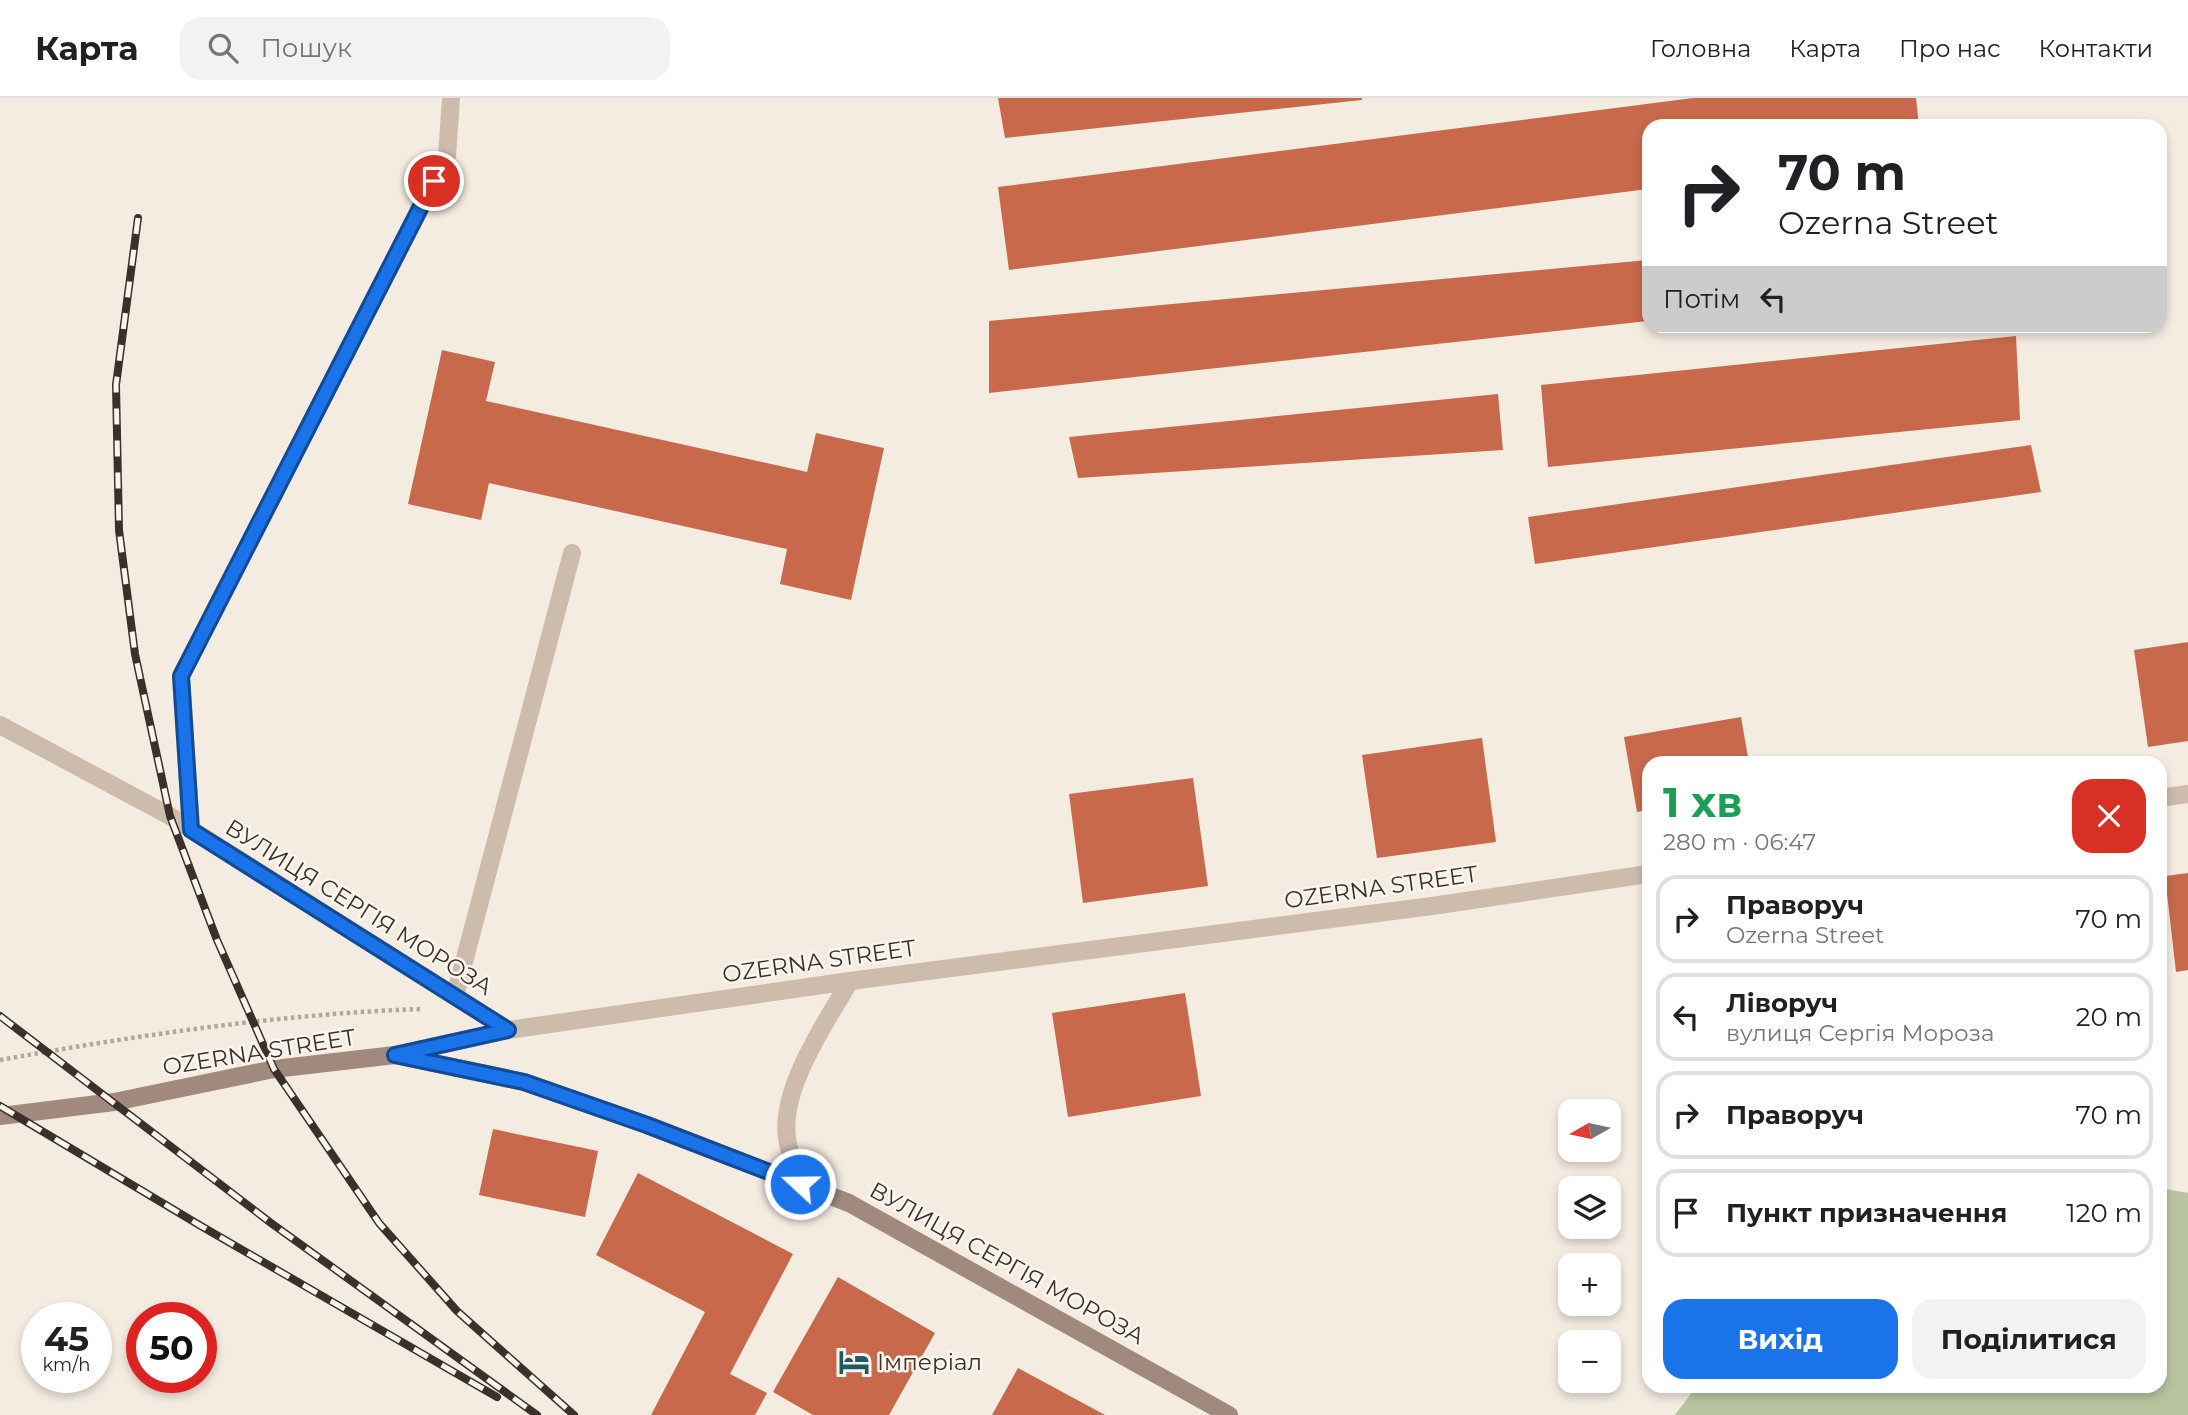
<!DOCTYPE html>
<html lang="uk">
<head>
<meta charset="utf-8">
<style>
  :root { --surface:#fff; --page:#f2f2f2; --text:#202124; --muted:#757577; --line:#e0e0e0; --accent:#1a73e8 }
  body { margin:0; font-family:Montserrat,sans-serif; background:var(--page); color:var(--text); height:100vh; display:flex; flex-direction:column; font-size:26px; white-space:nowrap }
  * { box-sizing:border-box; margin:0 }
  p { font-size:23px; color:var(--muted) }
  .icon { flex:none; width:38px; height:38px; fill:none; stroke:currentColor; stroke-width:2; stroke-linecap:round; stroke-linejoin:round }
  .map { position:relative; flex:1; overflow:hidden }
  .sheet { position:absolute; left:1642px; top:658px; width:525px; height:637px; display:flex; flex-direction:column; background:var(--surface); border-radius:21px; box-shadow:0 4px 10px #0003 }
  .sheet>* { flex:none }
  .guide { position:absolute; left:1642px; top:21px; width:525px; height:214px; border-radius:21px; box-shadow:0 4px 10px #0003; background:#fff; color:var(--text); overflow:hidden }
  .needle { width:46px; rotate:261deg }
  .controls { position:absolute; left:1558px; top:1001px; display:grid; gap:14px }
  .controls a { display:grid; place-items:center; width:63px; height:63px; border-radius:14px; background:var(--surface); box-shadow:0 4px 10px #0003; font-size:35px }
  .speed { position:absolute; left:21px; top:1204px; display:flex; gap:14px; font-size:35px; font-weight:700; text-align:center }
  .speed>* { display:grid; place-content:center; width:91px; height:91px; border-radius:50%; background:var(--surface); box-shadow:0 4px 10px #0003; line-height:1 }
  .speed small { font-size:18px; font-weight:400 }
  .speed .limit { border:10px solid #d22; background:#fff; color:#111 }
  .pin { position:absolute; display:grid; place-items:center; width:60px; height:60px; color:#fff; margin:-30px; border:4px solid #fff; border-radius:50%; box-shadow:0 2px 7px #0007 }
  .me { position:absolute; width:77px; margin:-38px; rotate:291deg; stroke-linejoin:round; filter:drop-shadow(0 0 5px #0008) }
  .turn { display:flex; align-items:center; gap:24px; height:147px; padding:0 21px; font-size:32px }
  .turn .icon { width:91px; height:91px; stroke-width:2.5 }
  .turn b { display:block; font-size:49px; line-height:60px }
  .then { display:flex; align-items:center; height:66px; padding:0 21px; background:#0003; gap:14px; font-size:26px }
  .round { display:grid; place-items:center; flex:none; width:74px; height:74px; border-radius:21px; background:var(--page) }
  .head { display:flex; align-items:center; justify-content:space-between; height:119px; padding:0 21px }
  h1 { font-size:42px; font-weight:700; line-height:52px; color:#1e9e55 }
  .button { display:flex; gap:14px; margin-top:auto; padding:14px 21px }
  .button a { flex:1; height:80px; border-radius:21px; background:var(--accent); color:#fff; font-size:28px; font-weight:700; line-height:80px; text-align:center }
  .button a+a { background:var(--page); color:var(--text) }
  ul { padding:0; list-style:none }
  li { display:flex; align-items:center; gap:21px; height:88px; margin:0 14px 10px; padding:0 7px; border:4px solid var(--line); border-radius:21px }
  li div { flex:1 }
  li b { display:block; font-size:26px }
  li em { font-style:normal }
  header { display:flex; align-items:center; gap:42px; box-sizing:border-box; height:98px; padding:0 35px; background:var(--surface); border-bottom:2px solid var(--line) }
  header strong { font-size:33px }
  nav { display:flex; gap:38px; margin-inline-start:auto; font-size:24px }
  .search { width:490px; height:63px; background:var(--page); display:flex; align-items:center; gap:18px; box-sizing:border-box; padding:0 24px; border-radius:21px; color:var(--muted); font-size:26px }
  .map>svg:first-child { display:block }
  .green { fill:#b8c4a0 }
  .building { fill:#c8694b }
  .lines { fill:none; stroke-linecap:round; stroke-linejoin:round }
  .path { stroke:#b9a596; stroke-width:4.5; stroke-dasharray:3.5 3.5; stroke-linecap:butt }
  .lane { stroke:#cdbbac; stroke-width:18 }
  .street { stroke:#cdbbac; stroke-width:18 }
  .secondary { stroke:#a18a7d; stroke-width:18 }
  .rail-casing { stroke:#3b302b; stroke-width:8 }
  .rail { stroke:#fbf5ee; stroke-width:5; stroke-dasharray:16; stroke-linecap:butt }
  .route-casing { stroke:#114b97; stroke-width:18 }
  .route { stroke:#1a73e8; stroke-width:12 }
  .labels { text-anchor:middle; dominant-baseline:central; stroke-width:5; stroke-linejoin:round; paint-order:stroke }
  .street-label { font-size:23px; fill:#3b302b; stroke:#fbf5ee }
  .poi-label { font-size:23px; fill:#3b302b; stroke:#fbf5ee; text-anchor:start }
</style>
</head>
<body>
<header>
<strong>Карта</strong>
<div class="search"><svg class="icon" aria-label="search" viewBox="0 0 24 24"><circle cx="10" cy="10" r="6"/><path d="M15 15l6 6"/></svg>Пошук</div>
<nav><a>Головна</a><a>Карта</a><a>Про нас</a><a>Контакти</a></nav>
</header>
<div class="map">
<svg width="2188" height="1317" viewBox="0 0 2188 1317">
  <rect width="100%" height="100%" fill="#f4ebe1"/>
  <path class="green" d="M2160 1090 2188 1095V1317H1675L1697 1288H2160Z"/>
  <path class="building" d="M998 0H1362V2L1005 40Z
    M1693 0H1916L1919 28H1648V91L1009 172 998 89Z
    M1648 162V223L989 295V223Z
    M2016 238 2020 322 1548 369 1541 287Z
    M442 252 495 264 486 303 807 374 816 335 884 350 851 502 780 486 787 451 489 385 481 422 408 406Z
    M1498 296 1503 352 1078 380 1069 339Z
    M2031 347 2041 394 1535 466 1528 419Z
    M2188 544V643L2148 649 2134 552Z
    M1741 619 1749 665H1648V712L1637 714 1624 639Z
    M1482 640 1496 744 1377 760 1362 657Z
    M1193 680 1208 788 1083 805 1069 696Z
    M2188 775V872L2176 874 2165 778Z
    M1185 895 1201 998 1068 1019 1052 915Z
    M493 1031 598 1053 585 1119 479 1097Z
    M638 1075 793 1156 730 1276 767 1295 755 1317H651L705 1214 596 1157Z
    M838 1179 935 1235 889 1317H813L773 1294Z
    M1018 1270 1105 1317H992Z"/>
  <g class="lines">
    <path class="path" d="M0 962C139 937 280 916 421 911"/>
    <path class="lane" d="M191 732 181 578 447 58"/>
    <path class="street" d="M447 58 451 0
      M0 627 170 718 508 932
      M2160 700 2188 696
      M455 898 572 455
      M395 957 508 932 850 883 1432 808 1648 776
      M800 1086C796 1071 789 1055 787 1040 780 990 826 924 850 883"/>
    <path class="secondary" d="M0 1018 114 1004 274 971 395 957 524 984 647 1027 849 1105 1229 1317"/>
    <g class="rail-casing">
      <path id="rail" d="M138 120 116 287 119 432 135 556 170 718 217 842 274 971 379 1125 457 1213 574 1317
        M0 918 271 1125 537 1317
        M0 1008 201 1128 497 1299"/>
    </g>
    <use href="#rail" class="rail"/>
  </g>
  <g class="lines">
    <g class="route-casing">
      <path id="route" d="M434 83 181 578 191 732 508 932 395 957 524 984 647 1027 800 1086"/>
    </g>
    <use href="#route" class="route"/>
  </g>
  <defs>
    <g id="hotel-bare" transform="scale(2.415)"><path d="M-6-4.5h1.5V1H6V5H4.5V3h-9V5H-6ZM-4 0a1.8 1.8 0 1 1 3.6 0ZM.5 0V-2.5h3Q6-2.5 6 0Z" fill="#1f5a5e" stroke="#fbf5ee" stroke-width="2.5" paint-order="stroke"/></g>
  </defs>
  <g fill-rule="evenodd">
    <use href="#hotel-bare" x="854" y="1264"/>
  </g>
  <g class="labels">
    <g class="street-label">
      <text transform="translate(1381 789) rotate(-8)">OZERNA STREET</text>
      <text transform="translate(359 809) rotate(32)">ВУЛИЦЯ СЕРГІЯ МОРОЗА</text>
      <text transform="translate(819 863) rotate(-8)">OZERNA STREET</text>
      <text transform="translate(259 954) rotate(-9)">OZERNA STREET</text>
      <text transform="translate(1007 1165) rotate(29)">ВУЛИЦЯ СЕРГІЯ МОРОЗА</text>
    </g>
    <g class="poi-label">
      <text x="877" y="1264">Імперіал</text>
    </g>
  </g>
</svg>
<div class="controls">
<a><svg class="needle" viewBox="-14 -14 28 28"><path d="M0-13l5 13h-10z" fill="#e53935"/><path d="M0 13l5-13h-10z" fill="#757577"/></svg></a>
<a><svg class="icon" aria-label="layers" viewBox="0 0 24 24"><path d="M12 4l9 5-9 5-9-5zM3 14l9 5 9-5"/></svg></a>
<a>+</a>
<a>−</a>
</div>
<div class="speed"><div>45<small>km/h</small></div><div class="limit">50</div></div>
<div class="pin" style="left:434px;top:83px;background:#d93025"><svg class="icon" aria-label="arrive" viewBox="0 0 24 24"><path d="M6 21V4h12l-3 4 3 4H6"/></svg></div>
<svg class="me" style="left:800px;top:1086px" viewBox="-20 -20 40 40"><circle r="17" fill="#1a73e8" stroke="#fff" stroke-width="3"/><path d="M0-11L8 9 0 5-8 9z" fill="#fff"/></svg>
<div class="guide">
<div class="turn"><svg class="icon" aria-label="right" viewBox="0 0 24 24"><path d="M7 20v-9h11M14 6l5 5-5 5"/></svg><div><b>70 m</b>Ozerna Street</div></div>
<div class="then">Потім<svg class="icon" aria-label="left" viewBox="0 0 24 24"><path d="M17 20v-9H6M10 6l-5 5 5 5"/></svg></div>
</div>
<section class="sheet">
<div class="head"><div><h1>1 хв</h1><p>280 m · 06:47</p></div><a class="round" style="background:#d93025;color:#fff"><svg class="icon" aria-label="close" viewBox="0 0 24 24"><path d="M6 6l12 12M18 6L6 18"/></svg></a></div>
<ul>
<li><svg class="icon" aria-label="right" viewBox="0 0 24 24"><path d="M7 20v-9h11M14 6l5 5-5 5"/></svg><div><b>Праворуч</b><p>Ozerna Street</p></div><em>70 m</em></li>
<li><svg class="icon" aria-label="left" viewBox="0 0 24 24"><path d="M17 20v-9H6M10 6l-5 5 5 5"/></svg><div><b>Ліворуч</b><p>вулиця Сергія Мороза</p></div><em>20 m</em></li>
<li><svg class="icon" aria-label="right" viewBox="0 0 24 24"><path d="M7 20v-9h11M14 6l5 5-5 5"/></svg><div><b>Праворуч</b></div><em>70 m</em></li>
<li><svg class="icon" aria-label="arrive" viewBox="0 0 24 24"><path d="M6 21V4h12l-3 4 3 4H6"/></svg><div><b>Пункт призначення</b></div><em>120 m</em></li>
</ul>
<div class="button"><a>Вихід</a><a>Поділитися</a></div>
</section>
</div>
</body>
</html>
